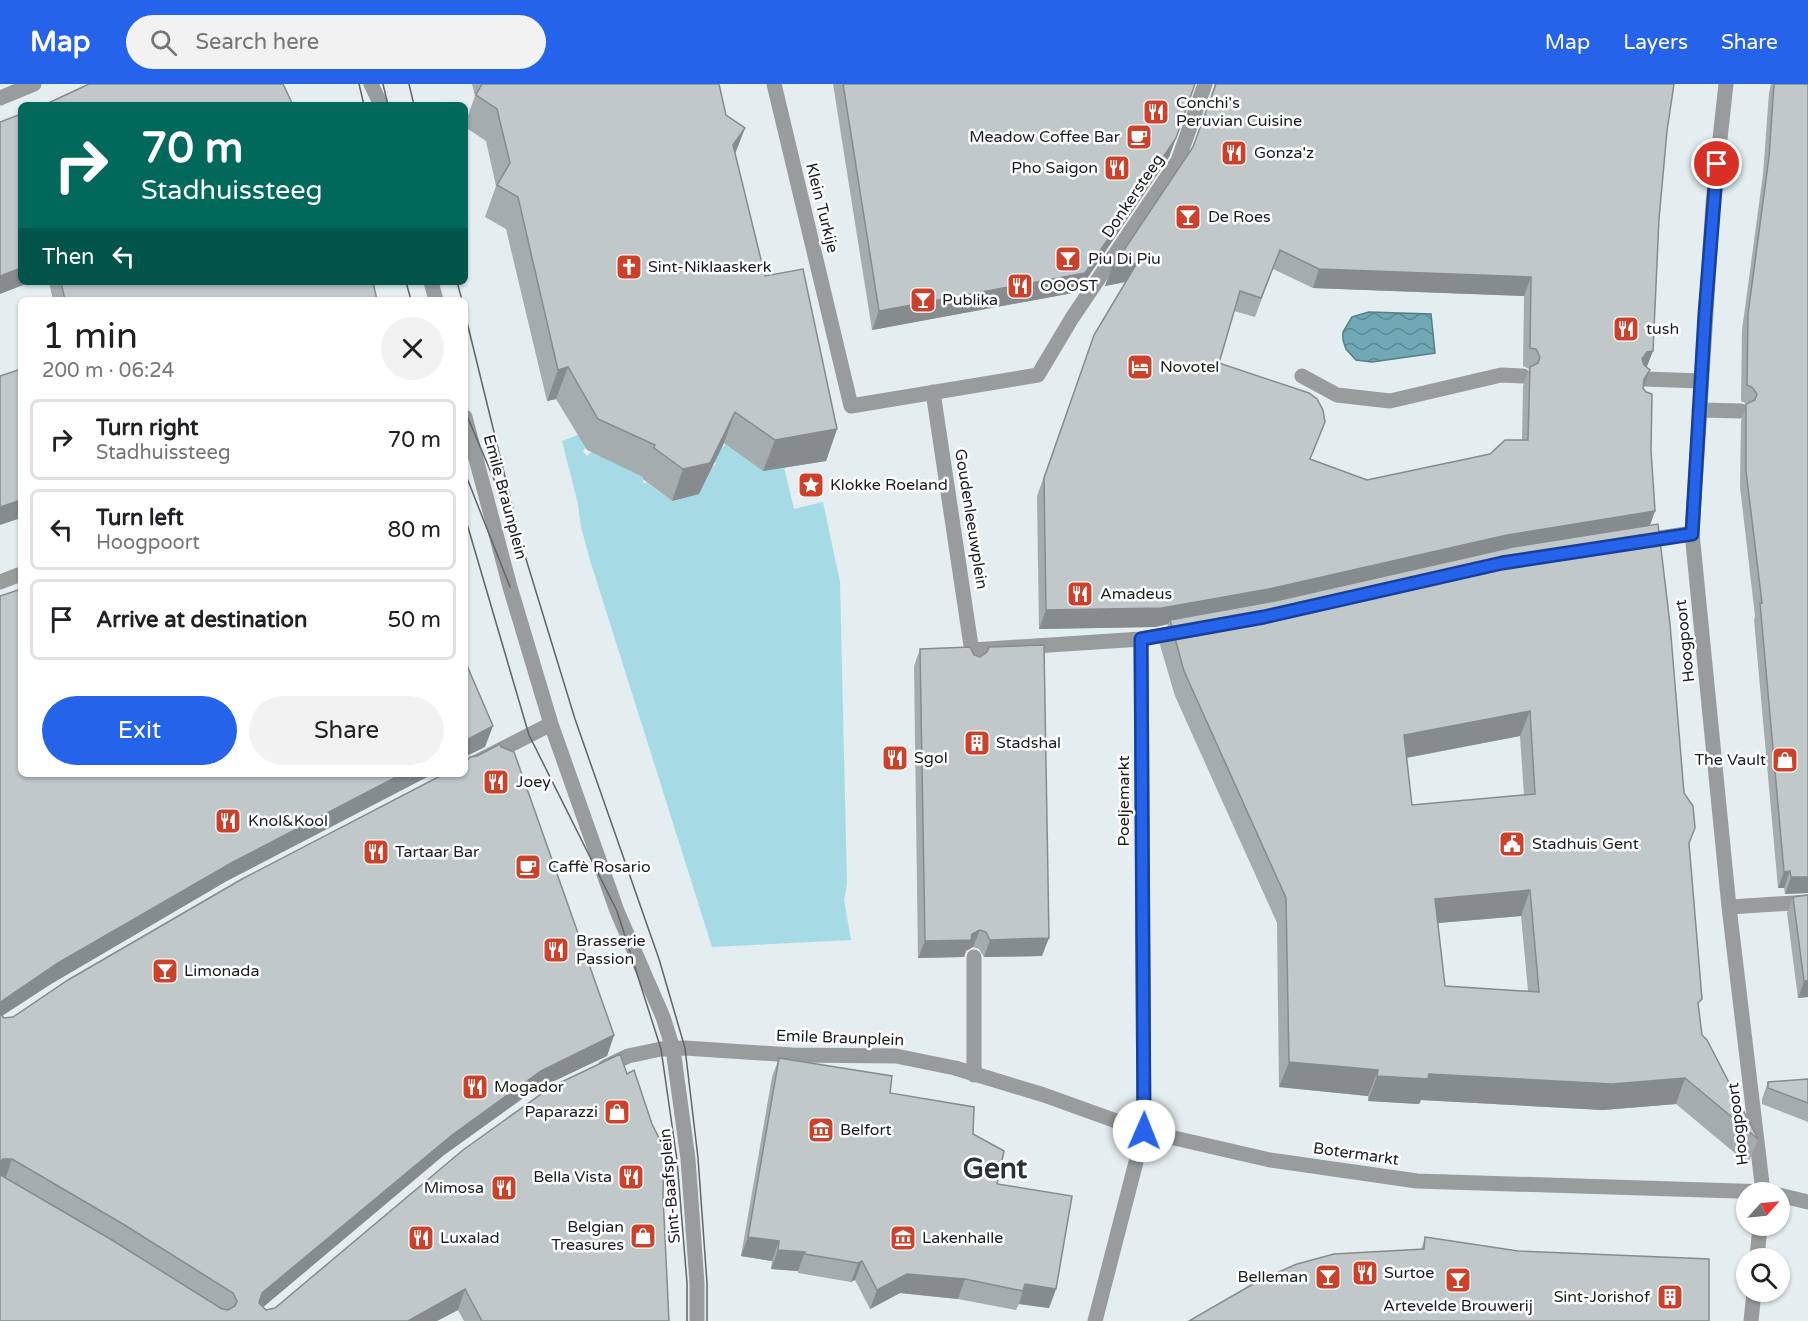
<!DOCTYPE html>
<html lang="en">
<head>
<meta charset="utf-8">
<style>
  :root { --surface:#fff; --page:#f2f2f2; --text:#202124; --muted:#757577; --line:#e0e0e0; --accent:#2563eb }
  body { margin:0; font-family:"Varela Round",sans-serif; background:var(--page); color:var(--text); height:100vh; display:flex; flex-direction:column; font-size:22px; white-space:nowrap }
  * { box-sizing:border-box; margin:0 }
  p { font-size:20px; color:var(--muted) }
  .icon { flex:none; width:33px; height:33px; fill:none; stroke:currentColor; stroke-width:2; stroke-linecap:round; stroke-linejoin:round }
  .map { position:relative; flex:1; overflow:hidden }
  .panel { position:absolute; left:18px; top:213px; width:450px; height:480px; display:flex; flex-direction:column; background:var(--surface); border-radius:9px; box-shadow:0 2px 4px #0004 }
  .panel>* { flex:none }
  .hud { position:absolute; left:18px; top:18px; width:450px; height:183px; border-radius:9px; box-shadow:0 2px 4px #0004; background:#00695c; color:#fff; overflow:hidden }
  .needle { width:39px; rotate:63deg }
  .buttons { position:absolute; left:1736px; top:1098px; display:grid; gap:12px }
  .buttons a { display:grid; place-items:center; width:54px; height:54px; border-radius:50%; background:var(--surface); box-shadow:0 2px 4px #0004; font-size:30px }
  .pin { position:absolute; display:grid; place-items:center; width:51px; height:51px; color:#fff; margin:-26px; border:3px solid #fff; border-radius:50%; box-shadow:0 2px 6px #0007 }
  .me { position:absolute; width:66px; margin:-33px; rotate:1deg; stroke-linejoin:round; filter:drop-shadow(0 0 4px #0008) }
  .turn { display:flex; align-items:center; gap:21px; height:126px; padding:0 24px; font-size:27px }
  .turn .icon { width:78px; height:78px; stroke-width:2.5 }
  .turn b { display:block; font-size:42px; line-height:51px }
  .then { display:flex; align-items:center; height:57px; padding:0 24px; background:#0003; gap:12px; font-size:22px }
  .round { display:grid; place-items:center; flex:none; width:63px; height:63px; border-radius:32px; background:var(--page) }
  .overview { display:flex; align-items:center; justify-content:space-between; height:102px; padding:0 24px }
  h1 { font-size:36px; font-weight:600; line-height:45px }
  .action { display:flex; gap:12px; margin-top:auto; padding:12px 24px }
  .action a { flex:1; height:69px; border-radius:36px; background:var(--accent); color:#fff; font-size:24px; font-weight:600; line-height:69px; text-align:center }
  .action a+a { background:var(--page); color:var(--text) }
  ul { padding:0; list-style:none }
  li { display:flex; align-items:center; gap:18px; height:81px; margin:0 12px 9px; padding:0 12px; border:3px solid var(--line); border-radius:9px }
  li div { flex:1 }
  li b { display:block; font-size:22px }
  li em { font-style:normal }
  header { display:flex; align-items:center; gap:36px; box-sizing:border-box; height:84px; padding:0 30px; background:var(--accent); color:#fff }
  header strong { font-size:28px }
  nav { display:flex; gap:33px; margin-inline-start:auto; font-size:21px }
  .search { width:420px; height:54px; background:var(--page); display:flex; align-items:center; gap:15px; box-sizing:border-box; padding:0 21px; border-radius:33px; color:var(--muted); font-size:22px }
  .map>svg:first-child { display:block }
  .park { fill:#a6dbe6 }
  .water { fill:url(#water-waves); stroke:#567f88; stroke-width:1.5 }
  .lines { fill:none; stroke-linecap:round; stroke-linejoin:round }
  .minor { stroke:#989c9c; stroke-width:15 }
  .tram { stroke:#606566; stroke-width:1.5 }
  .wall { fill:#a5acae; fill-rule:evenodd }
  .shaded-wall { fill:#868c8d }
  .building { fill:#c0c8ca; stroke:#868c8d; stroke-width:1.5; fill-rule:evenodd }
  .route-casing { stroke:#184099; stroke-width:15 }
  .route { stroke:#2563eb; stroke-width:10 }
  .labels { text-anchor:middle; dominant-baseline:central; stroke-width:5; stroke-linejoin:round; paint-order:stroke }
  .poi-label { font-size:16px; fill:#1b1e1f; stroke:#fff; text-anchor:start }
  .street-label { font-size:16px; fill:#1b1e1f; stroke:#fff }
  .town-label { font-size:28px; font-weight:bold; fill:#2b3133; stroke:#fff }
</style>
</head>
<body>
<header>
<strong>Map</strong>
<div class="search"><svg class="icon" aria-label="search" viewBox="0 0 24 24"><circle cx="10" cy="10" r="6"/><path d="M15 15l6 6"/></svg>Search here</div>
<nav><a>Map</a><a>Layers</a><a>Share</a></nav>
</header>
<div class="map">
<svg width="1808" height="1237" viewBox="0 0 1808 1237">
  <defs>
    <pattern id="water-waves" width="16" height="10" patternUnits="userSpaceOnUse" patternTransform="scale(1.5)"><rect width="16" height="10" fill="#70a9b5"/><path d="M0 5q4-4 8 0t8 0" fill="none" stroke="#5b8993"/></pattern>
  </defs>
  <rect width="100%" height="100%" fill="#e4edef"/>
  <path class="park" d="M738 343 783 379 794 425 823 418 840 498 847 800 844 816 851 856 712 863 590 476 581 443 578 420 562 357 578 351 592 357 583 367 587 372 599 361 645 382 643 399H648L672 417 699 410 712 384 716 380 706 367 723 363Z"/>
  <path class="water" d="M1369 228 1431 230 1435 269 1372 278 1356 276 1346 265 1343 256V248L1352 233Z"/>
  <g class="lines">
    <path class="minor" d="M371 0 381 21
      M774 0 851 322 1038 291 1072 234 1178 77 1205 0
      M1726 0 1713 119 1692 449 1729 823 1763 1108
      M0 14 34 0
      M431 198 436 216
      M1302 292 1337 311 1390 317 1501 291 1523 292
      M1645 295 1701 297
      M933 308 973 575
      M1699 326 1741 327
      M465 333 510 503 551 640 617 827 663 933 673 965 688 1075 697 1199V1237
      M1641 457 1692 449
      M0 498 21 490
      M1141 555 1182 548
      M973 566 1141 555 1144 1047 1095 1237
      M465 684 551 640
      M1729 823 1808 818
      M974 873V991
      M605 983 628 972 661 965 685 964 792 971 896 972 955 984 1044 1011 1144 1047 1270 1076 1417 1097 1769 1108
      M1779 1111 1808 1118
      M1757 1174 1760 1142
      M1751 1237 1754 1208"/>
    <path class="tram" d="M359 0 364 21
      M383 0 388 21
      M409 0 414 21
      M406 198 411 216
      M457 198 462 216
      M465 230 522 462 575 635 659 875 685 964 698 1074 707 1199V1237
      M465 327 507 426
      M465 389 510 503
      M465 433 529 651 617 827 661 965 677 1076 687 1199V1237"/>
  </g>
  <path class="wall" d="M472 0H719L726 31 745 44 735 70 765 192 837 345 826 377 763 387 724 359 699 410 672 417 643 395V393L587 366 556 315 547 317 506 145 485 133 496 102 486 57 465 43V40L475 12Z
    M833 0H1195L1169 73 1078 208 872 246Z
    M1214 0H1674L1667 47 1659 135 1653 267 1646 283 1643 304 1651 366 1655 427 1650 441 1689 760 1699 924 1702 951 1758 1055 1748 1080 1676 1020 1603 1026 1421 1016 1419 1020 1368 1017V1012L1279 1003 1277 839 1175 612 1160 561 1168 540 1155 543 1039 545 1037 412 1094 251 1126 198 1105 202 1112 184 1193 64 1214 3ZM1273 185 1313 204 1524 212 1523 282 1529 285 1523 302 1522 356 1490 370 1367 396 1311 375 1219 279 1234 227 1255 233ZM1520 652 1524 711 1412 721 1407 674ZM1521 832 1528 907 1445 902 1438 839Z
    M1771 0H1808V809L1785 810 1784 804H1778L1754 536 1755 532 1740 403 1741 337 1747 320 1741 317 1742 246 1763 90 1769 9Z
    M49 198H373L377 216H53Z
    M0 512 225 798 51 900 2 932 4 934 614 951 607 972 533 1007 444 1071 263 1223 266 1226 275 1224 663 1112 669 1237H464L458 1226 437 1237H0Z
    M920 565 974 571 980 573 1042 872 984 873 979 865 973 863 966 867 964 873 918 874 914 582Z
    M1793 813 1808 913 1798 914 1787 829Z
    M779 974 890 1009 973 1050 997 1100 1056 1205 1049 1224 1019 1220 1016 1226 958 1215 900 1209 870 1225 855 1196 851 1198 798 1189V1187L771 1185 772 1177 741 1172 772 993Z
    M1808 995V1038L1762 1020V1015L1768 998Z
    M1425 1153 1709 1237 1421 1166Z"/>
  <path class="shaded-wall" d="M745 44 733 75V61Z
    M1176 54 1169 73 1078 208 872 246 879 227Z
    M1137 179 1130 197 1105 202 1112 184Z
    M21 184V198H31L0 210V192Z
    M1319 185 1531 193 1524 212 1313 204Z
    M1653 267 1646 285 1640 287 1642 275 1647 268Z
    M568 283 556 315 547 317 558 286Z
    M1650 286 1643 304 1637 314 1644 295Z
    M735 328 724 359 699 410 672 417 683 385Z
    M837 345 826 377 763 387 775 356Z
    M21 416V434L0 441V423Z
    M1655 427 1648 446 1171 540 1170 536 1168 540 1155 543 1039 545 1046 526Z
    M1530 627 1520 652 1394 676 1404 651Z
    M493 642 485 663 465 673V659L468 655Z
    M402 690H433L225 798 51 900 0 933V921L2 917 58 879 233 778Z
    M1790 787 1784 804H1778L1784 788Z
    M1791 793H1808V809L1785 810Z
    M1530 806 1521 832 1426 840 1435 815Z
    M980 846 973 863 966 867 964 873 918 874 925 857 972 850Z
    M1049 854 1042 872 984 873 990 856Z
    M1804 897H1808V913L1798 914Z
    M614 951 607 972 533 1007 444 1071 255 1230 262 1209 452 1051 541 987Z
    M1289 978 1378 986 1368 1012 1279 1003Z
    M1429 990 1685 994 1676 1020 1603 1026 1421 1016 1419 1020 1368 1017 1377 992Z
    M3 1075H12L5 1096 0 1095V1078Z
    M748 1153 779 1157 772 1177 741 1172Z
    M778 1166 805 1168 798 1187 771 1185Z
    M862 1177 855 1196 851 1198 858 1179Z
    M907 1190 965 1195 958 1215 900 1209 870 1225 877 1206Z
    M1025 1200 1056 1205 1049 1224 1019 1220Z
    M465 1205 458 1226 437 1237H408Z"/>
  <path class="building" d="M89 0H283L293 21H44Z
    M482 0H719L726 31 745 44 733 61 765 192 803 185 837 345 775 356 735 328 710 379 683 385 654 364 655 361 598 335 568 283 558 286 518 113 497 101 510 79 497 25 476 11Z
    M843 0H1195L1176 54 1085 189 879 227Z
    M1216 0H1674L1667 47 1659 135 1653 267 1647 268 1642 275 1644 281 1650 286 1644 295 1643 304 1646 308 1652 310 1651 366 1655 427 1507 451 1269 505 1162 524 1046 526 1044 394 1094 251 1137 179 1112 184 1193 63ZM1280 166 1319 185 1531 193 1530 264 1536 265 1540 273 1538 279 1530 283 1528 356H1505L1490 370 1367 396 1310 375 1325 338 1323 326 1317 315 1309 309 1219 279 1240 207 1261 214Z
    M1774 0H1808V793H1791L1790 787 1784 788 1760 519H1762L1746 387V320L1755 316 1757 310 1752 303 1747 301 1748 230 1769 73Z
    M21 30V184L0 192V38Z
    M61 198H373L377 216H65Z
    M21 285V416L0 423V292Z
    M1658 440 1670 540 1684 709 1693 722 1695 744 1689 759 1702 915 1698 919 1702 951 1707 956 1758 1055 1685 994 1612 1000 1429 990 1428 995 1377 992 1378 986 1289 978 1286 814 1184 587 1170 536 1275 517 1513 463ZM1530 627 1535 710 1412 721 1404 651ZM1530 806 1539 908 1445 902 1435 815Z
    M21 505V690H402L233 778 58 879 2 917 0 921V512Z
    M1044 561 1049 854 990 856 986 848 980 846 972 850 971 856 925 857 920 565 970 563 974 571 980 573 987 568 989 563Z
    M465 577 493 642 468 655 465 659Z
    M500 660 501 663 514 668 614 951 541 987 452 1051 262 1209 259 1219 266 1226 275 1224 463 1066 551 1003 620 970 627 990 634 986 652 1040 664 1064 663 1112 669 1237H482L465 1205 408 1237H0V1090L2 1092 112 1156 222 1225 228 1226 235 1222 237 1217 233 1209 123 1140 12 1075H3L0 1078V929L4 934 13 933 68 896 242 795 444 690H465V679L470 673 477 672Z
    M1808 811V897H1804L1793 813Z
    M779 974 892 992 890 1009 974 1023 973 1050 1004 1067 997 1100 1072 1112 1056 1205 1025 1200 1023 1207 965 1195 907 1190 877 1206 862 1177 858 1179 805 1170V1168L778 1166 779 1157 748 1153Z
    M1808 995V1019L1768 1004V998Z
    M1425 1153 1518 1167 1709 1175V1237H1189L1260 1196 1297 1180 1334 1170 1424 1165Z"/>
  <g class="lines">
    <g class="route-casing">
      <path id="route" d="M1144 1047 1141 555 1264 533 1502 479 1692 450 1705 230 1717 80"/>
    </g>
    <use href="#route" class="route"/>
  </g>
  <defs>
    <g id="restaurant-square" transform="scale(1.35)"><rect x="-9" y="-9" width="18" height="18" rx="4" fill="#cd412a" stroke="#fff"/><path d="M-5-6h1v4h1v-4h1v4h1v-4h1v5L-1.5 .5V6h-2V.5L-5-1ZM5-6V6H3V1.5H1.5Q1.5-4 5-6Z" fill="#fff"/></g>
    <g id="cafe-square" transform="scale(1.35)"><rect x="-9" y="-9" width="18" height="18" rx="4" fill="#cd412a" stroke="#fff"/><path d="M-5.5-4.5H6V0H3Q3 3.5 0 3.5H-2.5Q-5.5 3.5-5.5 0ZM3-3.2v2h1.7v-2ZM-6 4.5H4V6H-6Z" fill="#fff"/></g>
    <g id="bar-square" transform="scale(1.35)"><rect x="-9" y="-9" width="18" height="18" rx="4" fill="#cd412a" stroke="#fff"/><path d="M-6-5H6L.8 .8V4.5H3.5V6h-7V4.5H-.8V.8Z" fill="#fff"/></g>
    <g id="church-square" transform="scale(1.35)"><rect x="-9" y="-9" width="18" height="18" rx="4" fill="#cd412a" stroke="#fff"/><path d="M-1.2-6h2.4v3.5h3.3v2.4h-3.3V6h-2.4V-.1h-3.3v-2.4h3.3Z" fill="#fff"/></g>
    <g id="hotel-square" transform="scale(1.35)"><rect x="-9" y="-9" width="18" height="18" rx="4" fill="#cd412a" stroke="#fff"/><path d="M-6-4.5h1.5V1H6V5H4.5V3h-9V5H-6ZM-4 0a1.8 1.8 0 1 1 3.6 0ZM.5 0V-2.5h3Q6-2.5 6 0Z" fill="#fff"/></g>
    <g id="sight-square" transform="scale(1.35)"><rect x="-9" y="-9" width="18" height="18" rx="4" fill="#cd412a" stroke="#fff"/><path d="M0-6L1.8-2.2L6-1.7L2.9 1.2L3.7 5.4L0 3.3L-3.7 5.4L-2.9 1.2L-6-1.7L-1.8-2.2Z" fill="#fff"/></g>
    <g id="building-square" transform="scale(1.35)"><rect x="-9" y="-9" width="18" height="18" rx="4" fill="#cd412a" stroke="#fff"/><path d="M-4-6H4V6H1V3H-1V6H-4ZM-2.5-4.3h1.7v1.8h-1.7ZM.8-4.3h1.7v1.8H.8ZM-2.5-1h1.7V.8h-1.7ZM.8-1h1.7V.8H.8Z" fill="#fff"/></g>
    <g id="shop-square" transform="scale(1.35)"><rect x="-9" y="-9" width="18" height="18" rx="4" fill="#cd412a" stroke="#fff"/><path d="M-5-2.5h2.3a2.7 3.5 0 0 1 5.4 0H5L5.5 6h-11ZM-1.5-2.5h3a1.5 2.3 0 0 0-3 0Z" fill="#fff"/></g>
    <g id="civic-square" transform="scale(1.35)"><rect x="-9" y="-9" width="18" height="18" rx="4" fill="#cd412a" stroke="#fff"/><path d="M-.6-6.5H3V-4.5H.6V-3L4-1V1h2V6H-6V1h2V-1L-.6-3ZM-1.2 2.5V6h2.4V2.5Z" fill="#fff"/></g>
    <g id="museum-square" transform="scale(1.35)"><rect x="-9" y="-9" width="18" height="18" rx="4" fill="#cd412a" stroke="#fff"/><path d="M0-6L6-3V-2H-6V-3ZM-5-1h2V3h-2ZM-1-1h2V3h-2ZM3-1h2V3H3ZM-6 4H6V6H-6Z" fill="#fff"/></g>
  </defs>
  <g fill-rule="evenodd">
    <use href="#restaurant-square" x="1156" y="28"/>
    <use href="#cafe-square" x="1139" y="53"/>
    <use href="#restaurant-square" x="1234" y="69"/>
    <use href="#restaurant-square" x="1117" y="84"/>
    <use href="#bar-square" x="1188" y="133"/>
    <use href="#bar-square" x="1068" y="175"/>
    <use href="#church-square" x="629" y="183"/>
    <use href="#restaurant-square" x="1020" y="202"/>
    <use href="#bar-square" x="923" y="216"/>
    <use href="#restaurant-square" x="1626" y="245"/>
    <use href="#hotel-square" x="1140" y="283"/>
    <use href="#sight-square" x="811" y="401"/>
    <use href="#restaurant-square" x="1080" y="510"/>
    <use href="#building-square" x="977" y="659"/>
    <use href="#restaurant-square" x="895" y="674"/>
    <use href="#shop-square" x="1785" y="676"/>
    <use href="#restaurant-square" x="496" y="698"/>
    <use href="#restaurant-square" x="228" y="737"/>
    <use href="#civic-square" x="1512" y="760"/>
    <use href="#restaurant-square" x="376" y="768"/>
    <use href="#cafe-square" x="528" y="783"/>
    <use href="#restaurant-square" x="556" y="866"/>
    <use href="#bar-square" x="165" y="887"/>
    <use href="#restaurant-square" x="475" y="1003"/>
    <use href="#shop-square" x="617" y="1028"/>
    <use href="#museum-square" x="821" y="1046"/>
    <use href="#restaurant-square" x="631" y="1093"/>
    <use href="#restaurant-square" x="504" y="1104"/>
    <use href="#shop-square" x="643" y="1152"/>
    <use href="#restaurant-square" x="421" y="1154"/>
    <use href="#museum-square" x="903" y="1154"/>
    <use href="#restaurant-square" x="1365" y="1189"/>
    <use href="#bar-square" x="1328" y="1193"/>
    <use href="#bar-square" x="1458" y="1196"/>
    <use href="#building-square" x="1670" y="1213"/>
  </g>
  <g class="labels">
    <g class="poi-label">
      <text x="1176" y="19">Conchi's<tspan x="1176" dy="18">Peruvian Cuisine</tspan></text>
      <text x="1120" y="53" text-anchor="end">Meadow Coffee Bar</text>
      <text x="1254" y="69">Gonza'z</text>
      <text x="1098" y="84" text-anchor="end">Pho Saigon</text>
      <text x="1208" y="133">De Roes</text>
      <text x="1088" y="175">Piu Di Piu</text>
      <text x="648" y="183">Sint-Niklaaskerk</text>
      <text x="1040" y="202">OOOST</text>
      <text x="942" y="216">Publika</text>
      <text x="1646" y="245">tush</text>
      <text x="1160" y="283">Novotel</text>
      <text x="830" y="401">Klokke Roeland</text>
      <text x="1100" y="510">Amadeus</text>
      <text x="996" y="659">Stadshal</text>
      <text x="914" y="674">Sgol</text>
      <text x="1766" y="676" text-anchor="end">The Vault</text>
      <text x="516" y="698">Joey</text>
      <text x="248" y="737">Knol&amp;Kool</text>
      <text x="1532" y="760">Stadhuis Gent</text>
      <text x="395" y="768">Tartaar Bar</text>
      <text x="548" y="783">Caffè Rosario</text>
      <text x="576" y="857">Brasserie<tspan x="576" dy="18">Passion</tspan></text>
      <text x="184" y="887">Limonada</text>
      <text x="494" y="1003">Mogador</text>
      <text x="598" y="1028" text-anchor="end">Paparazzi</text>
      <text x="840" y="1046">Belfort</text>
      <text x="612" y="1093" text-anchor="end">Bella Vista</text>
      <text x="484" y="1104" text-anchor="end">Mimosa</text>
      <text x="624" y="1143" text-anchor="end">Belgian<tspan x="624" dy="18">Treasures</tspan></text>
      <text x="440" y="1154">Luxalad</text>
      <text x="922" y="1154">Lakenhalle</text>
      <text x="1384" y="1189">Surtoe</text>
      <text x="1308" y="1193" text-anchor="end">Belleman</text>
      <text x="1650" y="1213" text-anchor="end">Sint-Jorishof</text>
      <text x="1458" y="1222" text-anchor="middle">Artevelde Brouwerij</text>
    </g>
    <g class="street-label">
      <text transform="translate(1133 112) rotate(-56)">Donkersteeg</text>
      <text transform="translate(822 124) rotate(76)">Klein Turkije</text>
      <text transform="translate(505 413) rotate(75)">Emile Braunplein</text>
      <text transform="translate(971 435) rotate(81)">Goudenleeuwplein</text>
      <text transform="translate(1685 557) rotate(-96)">Hoogpoort</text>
      <text transform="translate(1124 717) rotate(-90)">Poeljemarkt</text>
      <text transform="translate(840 954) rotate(2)">Emile Braunplein</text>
      <text transform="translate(1738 1040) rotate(-97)">Hoogpoort</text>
      <text transform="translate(1356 1070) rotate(8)">Botermarkt</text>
      <text transform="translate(670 1102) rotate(-95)">Sint-Baafsplein</text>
    </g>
    <g class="town-label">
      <text x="995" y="1085">Gent</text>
    </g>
  </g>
</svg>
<div class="buttons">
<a><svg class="needle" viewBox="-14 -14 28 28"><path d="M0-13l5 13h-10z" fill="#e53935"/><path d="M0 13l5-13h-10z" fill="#757577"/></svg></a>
<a><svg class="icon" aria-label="search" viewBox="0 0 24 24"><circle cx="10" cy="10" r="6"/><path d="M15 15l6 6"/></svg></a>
</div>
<div class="pin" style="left:1717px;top:80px;background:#d93025"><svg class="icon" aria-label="arrive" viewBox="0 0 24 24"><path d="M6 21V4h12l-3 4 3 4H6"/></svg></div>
<svg class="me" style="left:1144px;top:1047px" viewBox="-20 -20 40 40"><circle r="19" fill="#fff"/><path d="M0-13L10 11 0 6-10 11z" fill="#2563eb"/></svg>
<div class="hud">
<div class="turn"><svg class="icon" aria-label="right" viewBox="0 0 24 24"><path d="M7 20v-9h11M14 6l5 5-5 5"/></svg><div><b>70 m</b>Stadhuissteeg</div></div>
<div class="then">Then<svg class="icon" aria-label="left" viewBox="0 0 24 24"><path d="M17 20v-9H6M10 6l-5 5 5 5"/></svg></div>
</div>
<section class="panel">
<div class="overview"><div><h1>1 min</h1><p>200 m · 06:24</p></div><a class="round"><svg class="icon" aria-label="close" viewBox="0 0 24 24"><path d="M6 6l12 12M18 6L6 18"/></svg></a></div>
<ul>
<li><svg class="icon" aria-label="right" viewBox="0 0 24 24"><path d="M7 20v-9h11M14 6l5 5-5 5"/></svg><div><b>Turn right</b><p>Stadhuissteeg</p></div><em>70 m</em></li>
<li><svg class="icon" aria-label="left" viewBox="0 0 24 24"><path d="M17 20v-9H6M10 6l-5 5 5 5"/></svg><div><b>Turn left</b><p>Hoogpoort</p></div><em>80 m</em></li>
<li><svg class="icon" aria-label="arrive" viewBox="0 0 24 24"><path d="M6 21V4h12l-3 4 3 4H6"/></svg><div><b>Arrive at destination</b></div><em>50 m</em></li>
</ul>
<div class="action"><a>Exit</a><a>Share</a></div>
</section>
</div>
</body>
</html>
